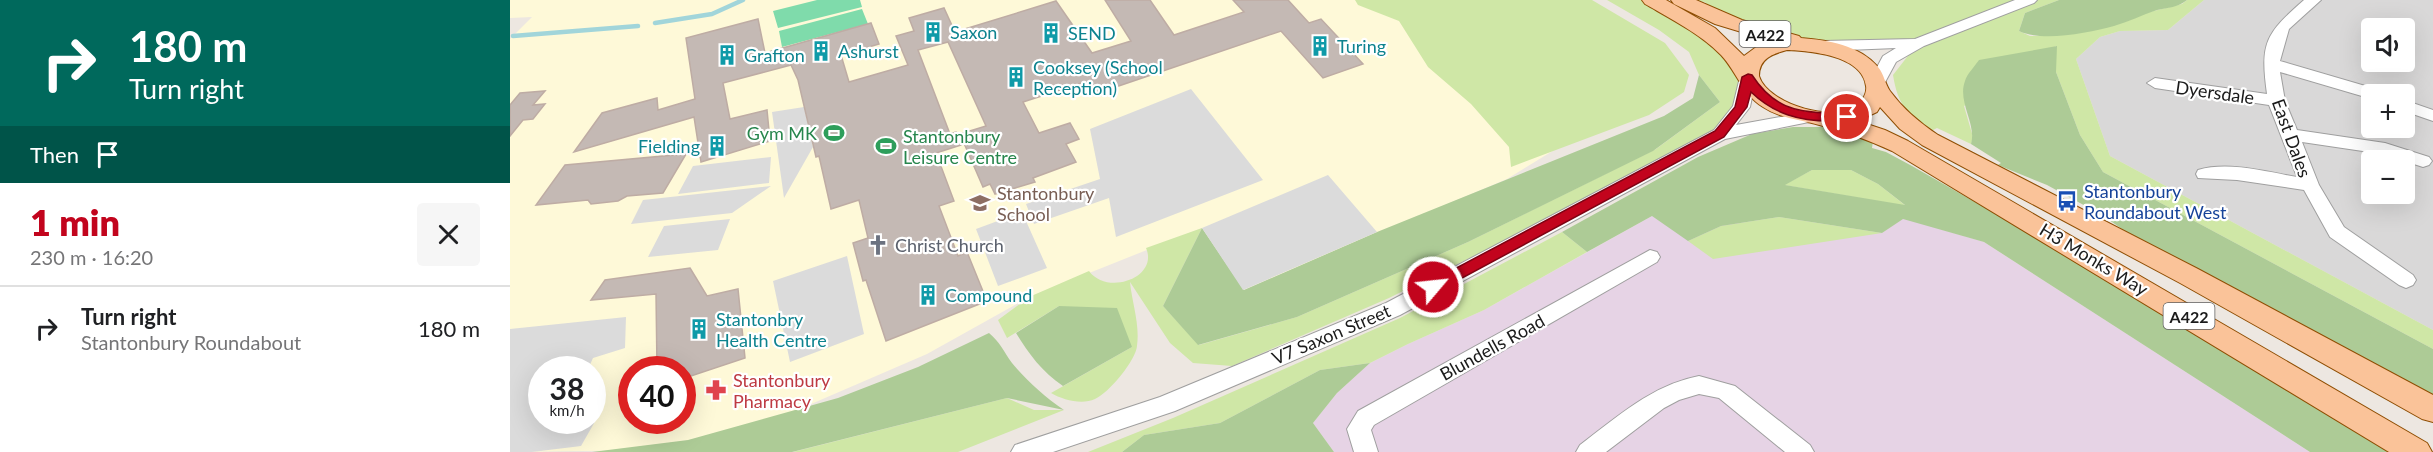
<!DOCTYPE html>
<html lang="en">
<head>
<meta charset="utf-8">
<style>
  :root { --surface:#fff; --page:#f6f6f6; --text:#202124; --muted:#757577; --line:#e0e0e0; --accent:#c2041d }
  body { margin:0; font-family:Lato,sans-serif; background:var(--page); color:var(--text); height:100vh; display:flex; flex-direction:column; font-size:22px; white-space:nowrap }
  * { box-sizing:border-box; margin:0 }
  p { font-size:20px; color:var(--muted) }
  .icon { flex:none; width:33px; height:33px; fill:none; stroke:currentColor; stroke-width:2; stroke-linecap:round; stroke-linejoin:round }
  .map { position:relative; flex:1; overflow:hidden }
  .details { display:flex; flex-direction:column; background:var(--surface); width:510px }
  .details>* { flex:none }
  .top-card { background:#00695c; color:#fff; overflow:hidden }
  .tools { position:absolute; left:1851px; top:18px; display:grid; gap:12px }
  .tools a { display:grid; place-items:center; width:54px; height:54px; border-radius:6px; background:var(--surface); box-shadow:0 6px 24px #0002; font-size:30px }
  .speed { position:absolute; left:18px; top:356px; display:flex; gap:12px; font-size:30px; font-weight:700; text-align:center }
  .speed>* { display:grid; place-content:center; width:78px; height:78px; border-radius:50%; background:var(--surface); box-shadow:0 6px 24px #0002; line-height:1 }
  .speed small { font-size:15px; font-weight:400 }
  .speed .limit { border:9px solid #d22; background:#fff; color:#111 }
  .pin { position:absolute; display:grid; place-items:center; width:51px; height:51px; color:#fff; margin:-26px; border:3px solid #fff; border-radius:50%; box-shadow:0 2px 6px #0007 }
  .me { position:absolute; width:66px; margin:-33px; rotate:62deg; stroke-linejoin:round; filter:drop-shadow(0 0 4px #0008) }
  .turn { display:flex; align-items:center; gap:21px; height:126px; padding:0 30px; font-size:27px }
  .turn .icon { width:78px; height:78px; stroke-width:2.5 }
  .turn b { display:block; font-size:42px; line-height:51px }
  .then { display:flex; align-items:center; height:57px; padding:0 30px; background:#0003; gap:12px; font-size:22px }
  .round { display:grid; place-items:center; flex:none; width:63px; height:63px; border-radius:6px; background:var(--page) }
  .head { display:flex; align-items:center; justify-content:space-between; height:102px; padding:0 30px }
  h1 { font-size:36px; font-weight:800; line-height:45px; color:var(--accent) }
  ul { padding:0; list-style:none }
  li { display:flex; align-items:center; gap:18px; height:84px; padding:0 30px; border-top:2px solid var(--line) }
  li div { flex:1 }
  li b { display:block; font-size:22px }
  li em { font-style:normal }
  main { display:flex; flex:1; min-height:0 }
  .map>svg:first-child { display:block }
  .residential { fill:#d9d8d8; fill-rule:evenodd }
  .industrial { fill:#e6d3e5 }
  .education { fill:#fef9d8; fill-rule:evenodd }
  .grass { fill:#cfe7a6 }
  .forest { fill:#adcb96; fill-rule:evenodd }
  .pitch { fill:#7fdbab }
  .parking { fill:#dbdbdb }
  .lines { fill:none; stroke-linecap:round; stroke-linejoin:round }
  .stream { stroke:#a1d5da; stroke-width:4.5 }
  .building { fill:#c4b9b4; stroke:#beaca4; stroke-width:1.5 }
  .minor-casing { stroke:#9f9f9f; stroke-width:2 }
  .major-casing { stroke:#8f4e03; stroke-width:2 }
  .minor { fill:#fff; fill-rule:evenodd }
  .major { fill:#fac399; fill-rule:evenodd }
  .route { fill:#c2041d; stroke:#7e0313; stroke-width:1.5 }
  .labels { text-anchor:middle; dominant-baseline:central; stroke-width:4.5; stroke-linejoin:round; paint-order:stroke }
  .shield { fill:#fff; stroke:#5f5f5f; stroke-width:1.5 }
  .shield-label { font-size:16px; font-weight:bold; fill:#1b1b1b }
  .culture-label { font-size:18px; fill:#0d838f; stroke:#fff; text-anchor:start }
  .street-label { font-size:18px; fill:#1b1b1b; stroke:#fff }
  .leisure-label { font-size:18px; fill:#27864d; stroke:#fff; text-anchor:end }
  .transit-label { font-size:18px; fill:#164399; stroke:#fff; text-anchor:start }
  .education-label { font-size:18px; fill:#785e54; stroke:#fff; text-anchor:start }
  .worship-label { font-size:18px; fill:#5b616d; stroke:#fff; text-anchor:start }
  .health-label { font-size:18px; fill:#be3a42; stroke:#fff; text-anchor:start }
</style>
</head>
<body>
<main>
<section class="details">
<div class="top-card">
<div class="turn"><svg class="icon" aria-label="right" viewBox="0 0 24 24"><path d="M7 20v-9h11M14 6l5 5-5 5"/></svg><div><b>180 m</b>Turn right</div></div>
<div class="then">Then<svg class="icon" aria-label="arrive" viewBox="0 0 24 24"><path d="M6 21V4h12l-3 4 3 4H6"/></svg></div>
</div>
<div class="head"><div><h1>1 min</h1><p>230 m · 16:20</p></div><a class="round"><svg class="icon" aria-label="close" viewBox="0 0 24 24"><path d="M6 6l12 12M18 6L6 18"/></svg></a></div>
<ul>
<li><svg class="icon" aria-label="right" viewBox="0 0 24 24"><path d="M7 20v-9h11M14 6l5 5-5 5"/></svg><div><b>Turn right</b><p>Stantonbury Roundabout</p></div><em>180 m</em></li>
</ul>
</section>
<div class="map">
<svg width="1923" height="452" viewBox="0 0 1923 452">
  <rect width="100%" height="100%" fill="#ede7e1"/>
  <path class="residential" d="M1694 0H1923V330L1600 156 1566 59 1590 37 1610 31 1658 30ZM1862 28H1894V62H1862ZM1862 94H1894V128H1862ZM1862 160H1894V194H1862Z"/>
  <path class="industrial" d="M1142 216 1372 233 1393 218 1474 242 1800 452H824L803 423 827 393 860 363 898 344 974 310Z"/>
  <path class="education" d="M0 0H1054L1175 70 997 179 733 290 692 228 519 297 417 354 271 417 149 450 0 452V39L22 17 0 18ZM32 369H82V420H32ZM122 369H172V420H122Z"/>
  <path class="grass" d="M845 0H1082L1155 43 1179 75 1174 92 1139 115 1001 167 999 147 961 104 918 67 889 21 848 5Z
    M1097 0H1142L1198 32 1238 77 1210 134 879 298 722 366 683 363 660 343 620 282C622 303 630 324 627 346 626 360 599 393 585 399 572 405 553 400 541 393L622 347 549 306 497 338 488 320 519 297 579 271C597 296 649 278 636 248L692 228 653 306 689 345 787 317 958 242 1146 149 1210 102 1189 75 1179 52 1149 30Z
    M1176 0H1549L1515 13 1509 31 1520 36H1542L1672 4 1677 0H1694L1658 30 1610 31 1590 37 1566 59 1600 156 1923 330V349L1593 172 1570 135 1546 72V46L1454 106 1463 137 1461 144 1427 128 1421 131C1397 113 1388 106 1383 75L1408 43 1313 46 1208 20 1195 2Z
    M1302 170H1341L1368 184 1396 206 1274 185Z
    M1269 217 1372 233 1203 259 1178 241 1211 226Z
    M1052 232 1077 252 974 310 898 344 860 363 810 370 710 423 634 435 612 452H578L663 418 890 318Z
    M497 398 524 410H554L448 452H283Z"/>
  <path class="forest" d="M1549 0H1677C1669 7 1657 8 1647 10 1632 15 1618 22 1604 26 1579 33 1531 42 1509 31L1515 13Z
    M1547 46 1546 72 1570 135 1593 172 1923 349V410L1679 276 1592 215 1537 185 1488 165 1491 163 1461 144C1467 124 1447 102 1455 81 1457 74 1465 66 1469 60Z
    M1189 75 1210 102 1143 151 958 242 787 317 688 345 653 306 692 228 734 290 867 232 1154 116 1183 98Z
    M1283 127H1319L1363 141 1362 148 1376 152 1402 166 1903 452H1800L1474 242 1393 219 1372 233 1269 217 1211 226 1178 241 1142 216 1077 252 1052 232 1188 157 1242 134ZM1302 170H1341L1368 184 1395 205 1275 185Z
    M549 306 607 308 622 347 553 386C532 372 519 354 506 333Z
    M479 333C490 342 494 352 502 363 518 382 534 396 554 410L497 398 282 452H82L178 440 328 398 408 367Z
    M860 363 827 393 803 423 824 452H612L634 435 710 423 810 370Z"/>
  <path class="pitch" d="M307 0H350L352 7 268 28 263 11Z
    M352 9 358 24 272 47 269 31Z"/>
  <path class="parking" d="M681 89 753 180 606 237 599 198 524 224 516 204 590 179 580 129Z
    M294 107 303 147 274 198 262 112Z
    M261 157 259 183 168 194 183 166Z
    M818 175 867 232 733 290 692 228Z
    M261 186 222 213 121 224 133 200Z
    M512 212 537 268 488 286 466 229Z
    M220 219 208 250 138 257 154 226Z
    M337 256 354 334 280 362 263 281Z
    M116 317 115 348 83 358 78 369H32V420H82L83 412 91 411 71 446 22 452H0V329Z"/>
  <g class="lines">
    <path class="stream" d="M145 23 202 14 233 0
      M3 36 128 26"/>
  </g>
  <path class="building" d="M595 0H640L664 35 734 12 723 0H778L799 23 811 19 853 64 813 78 771 31 582 95 575 82 513 102 529 133 560 123 569 139 556 144 566 162 523 178 525 182 485 194 480 184 473 187 450 134 476 126 438 42 408 50 440 134 446 132 451 145 426 153 444 201 429 206 448 256 457 252 477 301 376 341 356 280 353 281 343 243 358 238 349 200 321 209 309 156 306 157 288 80 281 65 213 83 220 119 257 110 260 141 191 162 184 117 64 152 92 113 147 98 148 110 185 99 176 38 248 19 255 53 361 23 369 44 331 55 339 82 398 65 386 36 404 31 399 18 434 8 445 32 546 1 582 53 621 41Z
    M35 91 23 105 35 104 23 119 13 120 0 136V105L10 93Z
    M176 154 153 193 117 196 108 201 81 204 78 200 26 205 55 165Z
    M180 268 197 296 228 289 235 358 172 379V369H147L146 294 81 300 95 280Z"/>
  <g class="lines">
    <g class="minor-casing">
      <path id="minor" d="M1505 0H1527L1524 3 1414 46 1386 62 1373 86 1367 87 1359 82 1373 56 1386 48 1313 51 1305 46 1313 41 1405 39Z
        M1794 0H1811L1779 29 1770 61 1869 90 1871 94H1862V99L1770 72 1775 101 1787 130 1875 143 1919 157 1922 161 1919 165 1913 167 1873 154 1792 142 1809 185 1834 227 1903 275 1906 280 1903 285 1896 288 1889 285 1820 237 1794 190 1727 180 1688 178 1686 174 1688 170C1719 161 1757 172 1787 177L1759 105 1645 88 1637 83 1645 78 1757 94C1750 43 1755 34 1794 0Z
        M1238 72 1246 77 1240 107 1226 125 1298 112 1304 113 1307 117 1304 121 1215 139 890 315 665 411 543 452H501L505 445 650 397 876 303 1204 130 1223 106 1230 77Z
        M1894 100 1923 110V121L1894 111Z
        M1140 250 1147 252 1150 257 1147 262 864 425 861 430 868 452H844L837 429 848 411Z
        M1189 376 1225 386 1300 445 1304 452H1275L1209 398 1189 394 1169 400 1154 408 1096 452H1066L1070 445C1107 417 1142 385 1189 376Z"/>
    </g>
    <g class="major-casing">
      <path id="major" d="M1132 0H1156L1205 28 1234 56 1249 45 1261 41 1205 24 1164 4 1161 0H1186L1232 20 1289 36 1291 38C1318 40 1349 45 1368 67 1374 74 1375 84 1380 91 1393 109 1410 123 1428 135L1688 269 1923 395V422L1912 419 1670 283 1412 145 1390 129 1370 107 1367 112 1348 121 1375 130 1398 141 1917 443 1922 452H1879L1382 151C1360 141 1337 132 1313 126 1293 120 1271 119 1253 107 1232 94 1227 72 1211 55 1189 33 1161 19 1135 4ZM1277 50C1300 51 1352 55 1356 86 1357 91 1354 98 1350 103 1328 125 1258 105 1249 76 1249 59 1262 54 1277 50Z"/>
    </g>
    <use href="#minor" class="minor"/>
    <use href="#major" class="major"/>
  </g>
  <path class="route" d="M1238 74 1242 75C1262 106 1285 113 1321 113 1329 113 1337 112 1343 117 1337 123 1328 121 1320 121 1289 121 1264 114 1241 92L1237 107 1214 137 928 291H918L916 287 918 283 1205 131 1225 107 1232 77Z"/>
  <defs>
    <g id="building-bare" transform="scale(1.62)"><path d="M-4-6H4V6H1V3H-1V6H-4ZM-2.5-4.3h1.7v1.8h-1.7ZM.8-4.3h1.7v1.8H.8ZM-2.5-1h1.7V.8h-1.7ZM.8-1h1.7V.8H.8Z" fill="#0f9aa8" stroke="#fff" stroke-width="2.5" paint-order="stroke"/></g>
    <g id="stadium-bare" transform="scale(1.62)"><path d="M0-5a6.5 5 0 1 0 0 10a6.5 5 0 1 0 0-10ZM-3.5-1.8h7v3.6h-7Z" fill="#2e9e5b" stroke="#fff" stroke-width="2.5" paint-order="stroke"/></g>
    <g id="bus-bare" transform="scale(1.62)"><path d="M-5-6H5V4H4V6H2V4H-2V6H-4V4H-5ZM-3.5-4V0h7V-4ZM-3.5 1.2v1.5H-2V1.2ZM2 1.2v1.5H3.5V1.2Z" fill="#1a4fb4" stroke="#fff" stroke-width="2.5" paint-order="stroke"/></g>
    <g id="school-bare" transform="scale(1.62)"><path d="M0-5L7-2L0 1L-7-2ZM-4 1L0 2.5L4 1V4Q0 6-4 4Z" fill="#8d6e63" stroke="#fff" stroke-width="2.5" paint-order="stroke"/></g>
    <g id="church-bare" transform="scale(1.62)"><path d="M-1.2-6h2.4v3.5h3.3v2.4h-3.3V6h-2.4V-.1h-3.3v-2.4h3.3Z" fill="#6b7280" stroke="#fff" stroke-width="2.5" paint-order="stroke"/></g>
    <g id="pharmacy-bare" transform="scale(1.62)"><path d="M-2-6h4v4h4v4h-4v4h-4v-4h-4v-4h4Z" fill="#e0444e" stroke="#fff" stroke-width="2.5" paint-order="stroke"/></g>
  </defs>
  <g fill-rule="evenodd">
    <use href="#building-bare" x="423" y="32"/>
    <use href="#building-bare" x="541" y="33"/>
    <use href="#building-bare" x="810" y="46"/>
    <use href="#building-bare" x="311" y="51"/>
    <use href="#building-bare" x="217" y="55"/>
    <use href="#building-bare" x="506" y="77"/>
    <use href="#stadium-bare" x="324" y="133"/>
    <use href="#building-bare" x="207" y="146"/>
    <use href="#stadium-bare" x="376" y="146"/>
    <use href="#bus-bare" x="1557" y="201"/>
    <use href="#school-bare" x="470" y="203"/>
    <use href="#church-bare" x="368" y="245"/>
    <use href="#building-bare" x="418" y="295"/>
    <use href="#building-bare" x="189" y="329"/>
    <use href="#pharmacy-bare" x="206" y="390"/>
  </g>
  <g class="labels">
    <g class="shield">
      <rect x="1229.5" y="21" width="51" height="26" rx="4.5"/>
      <rect x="1653.5" y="303" width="51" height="26" rx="4.5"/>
    </g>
    <g class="shield-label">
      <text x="1255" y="34">A422</text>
      <text x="1679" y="316">A422</text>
    </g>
    <g class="culture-label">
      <text x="440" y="32">Saxon</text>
      <text x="558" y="33">SEND</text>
      <text x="827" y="46">Turing</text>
      <text x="328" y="51">Ashurst</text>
      <text x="234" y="55">Grafton</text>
      <text x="523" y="67">Cooksey (School<tspan x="523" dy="21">Reception)</tspan></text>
      <text x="190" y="146" text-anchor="end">Fielding</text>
      <text x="435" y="295">Compound</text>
      <text x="206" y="319">Stantonbry<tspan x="206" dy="21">Health Centre</tspan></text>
    </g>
    <g class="street-label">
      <text transform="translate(1705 92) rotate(8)">Dyersdale</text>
      <text transform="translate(1782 138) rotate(70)">East Dales</text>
      <text transform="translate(1584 259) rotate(31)">H3 Monks Way</text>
      <text transform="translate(821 334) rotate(-23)">V7 Saxon Street</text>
      <text transform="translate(982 347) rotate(-29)">Blundells Road</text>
    </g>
    <g class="leisure-label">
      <text x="307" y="133">Gym MK</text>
      <text x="393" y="136" text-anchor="start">Stantonbury<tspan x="393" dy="21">Leisure Centre</tspan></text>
    </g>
    <g class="transit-label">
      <text x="1574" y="191">Stantonbury<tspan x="1574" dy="21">Roundabout West</tspan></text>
    </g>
    <g class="education-label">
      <text x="487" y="193">Stantonbury<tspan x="487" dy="21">School</tspan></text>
    </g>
    <g class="worship-label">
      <text x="385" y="245">Christ Church</text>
    </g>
    <g class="health-label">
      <text x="223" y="380">Stantonbury<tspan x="223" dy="21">Pharmacy</tspan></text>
    </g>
  </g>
</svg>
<div class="tools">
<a><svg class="icon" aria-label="sound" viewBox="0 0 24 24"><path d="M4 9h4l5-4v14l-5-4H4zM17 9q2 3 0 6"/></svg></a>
<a>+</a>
<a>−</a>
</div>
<div class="speed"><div>38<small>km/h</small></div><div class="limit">40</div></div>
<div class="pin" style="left:1337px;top:117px;background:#d93025"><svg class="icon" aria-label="arrive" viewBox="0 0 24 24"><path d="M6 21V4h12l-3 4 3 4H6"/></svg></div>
<svg class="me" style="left:923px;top:287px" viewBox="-20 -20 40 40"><circle r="17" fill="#c2041d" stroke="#fff" stroke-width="3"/><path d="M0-11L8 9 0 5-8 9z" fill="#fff"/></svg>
</div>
</main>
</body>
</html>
